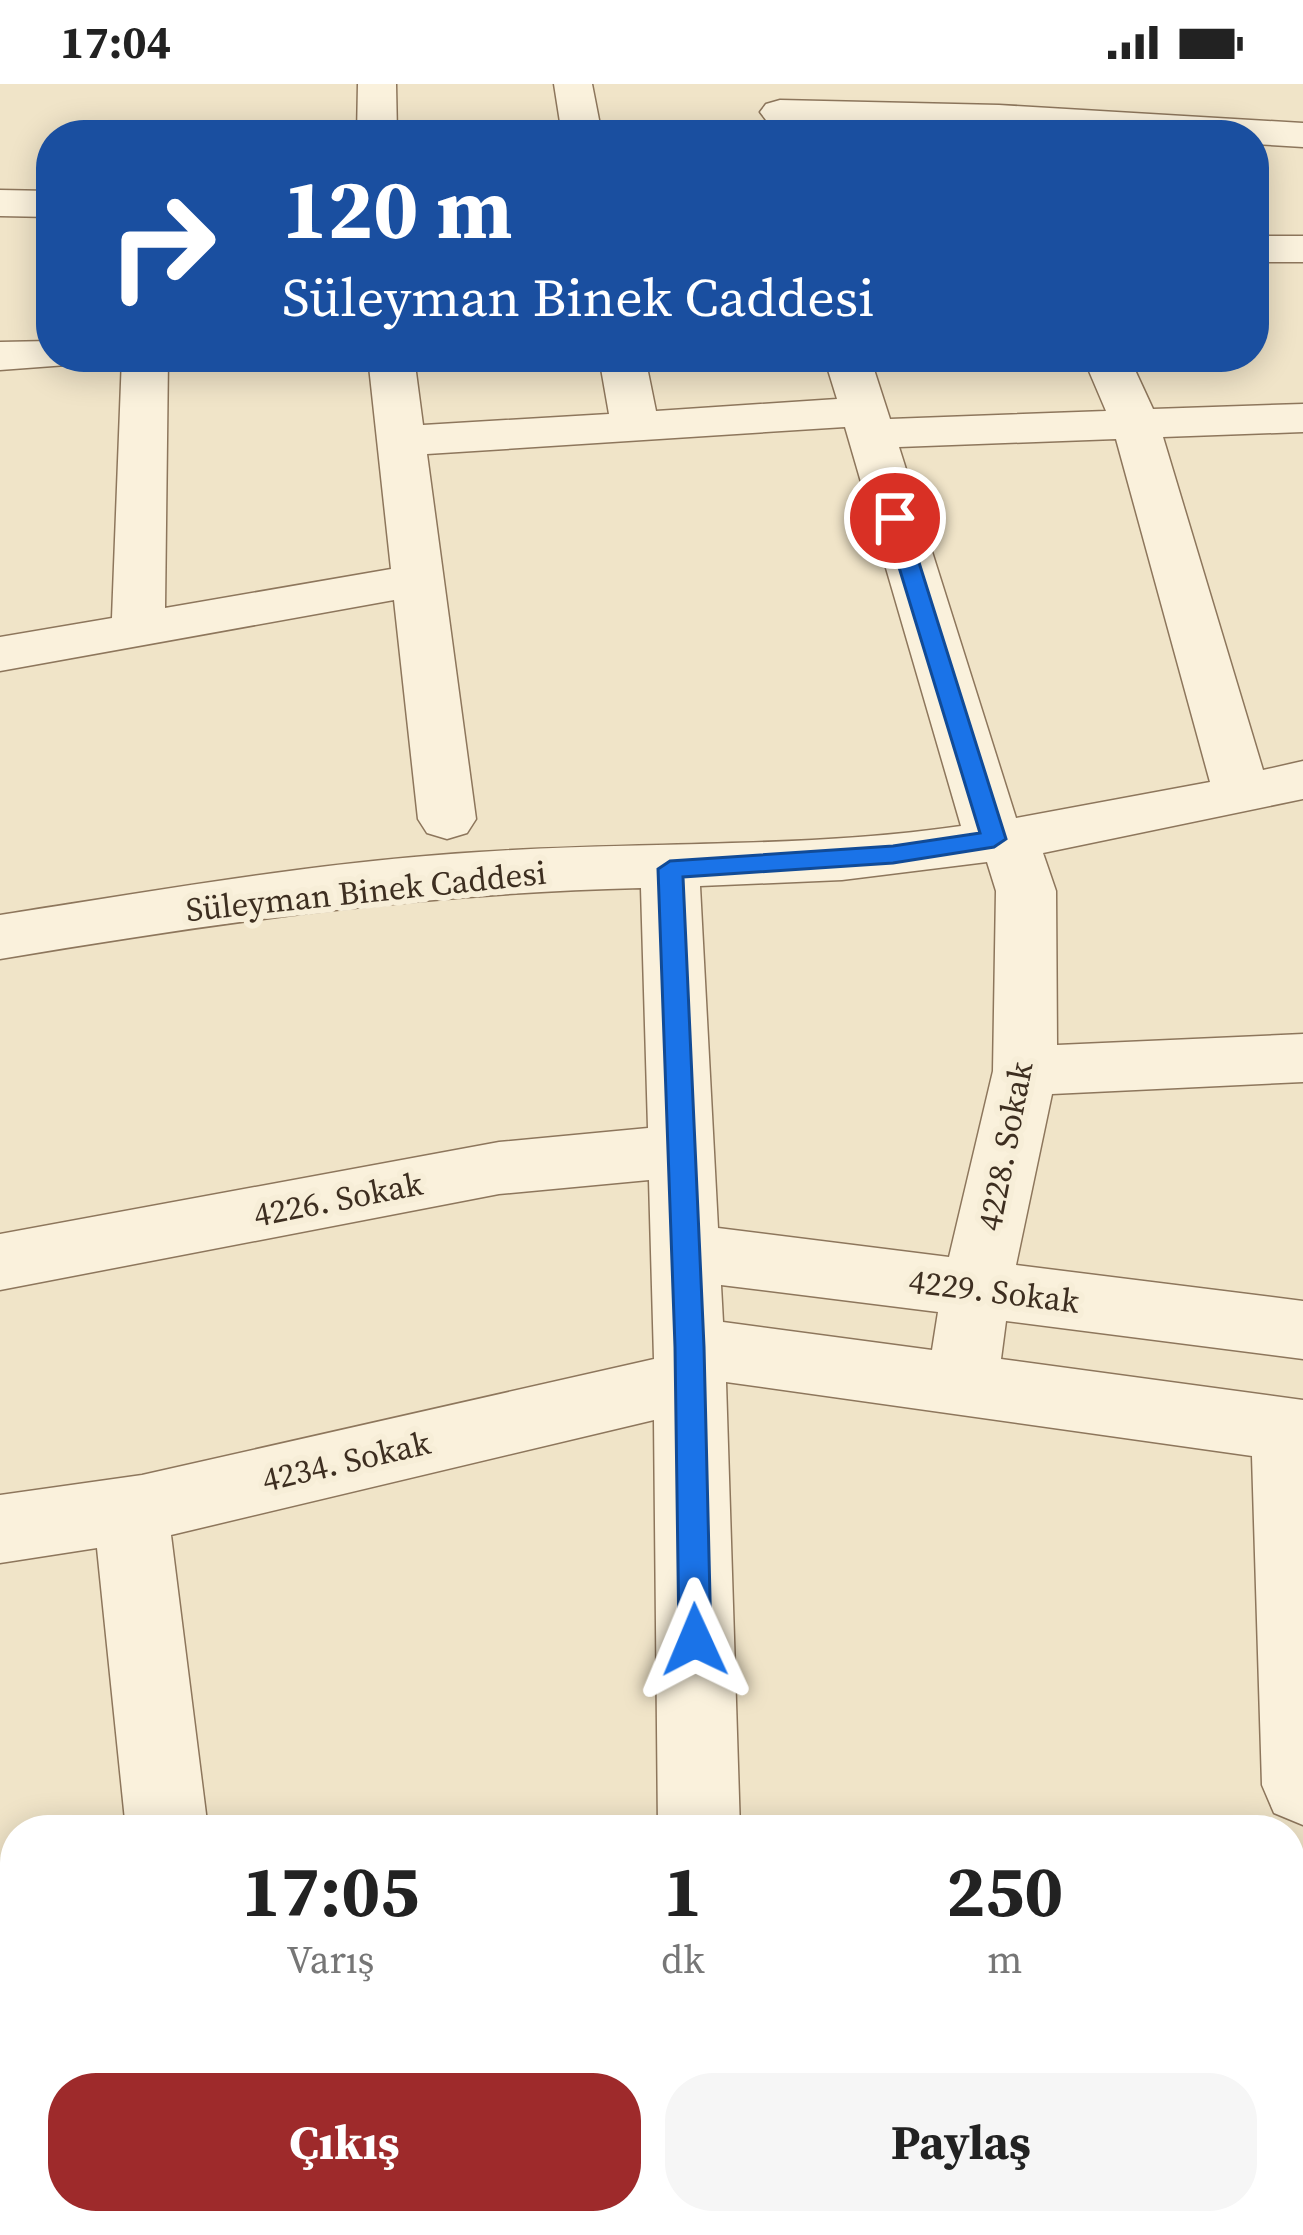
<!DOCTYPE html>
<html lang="tr">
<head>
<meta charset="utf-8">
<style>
  :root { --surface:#fff; --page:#f6f6f6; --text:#222; --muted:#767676; --accent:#9e2a2b }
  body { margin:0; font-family:"Source Serif 4",serif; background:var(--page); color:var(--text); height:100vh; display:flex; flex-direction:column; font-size:45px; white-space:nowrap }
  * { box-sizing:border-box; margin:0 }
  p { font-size:39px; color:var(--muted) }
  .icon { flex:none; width:66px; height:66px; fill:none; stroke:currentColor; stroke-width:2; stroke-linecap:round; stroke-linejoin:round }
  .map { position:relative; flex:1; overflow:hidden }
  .side { position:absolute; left:0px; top:1731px; width:1305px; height:420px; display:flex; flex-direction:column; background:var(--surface); border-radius:48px 48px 0 0; box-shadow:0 6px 30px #0003 }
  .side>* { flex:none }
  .banner { position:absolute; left:36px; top:36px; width:1233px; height:252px; border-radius:48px; box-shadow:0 6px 30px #0003; background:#1a4fa0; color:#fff; overflow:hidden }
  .pin { position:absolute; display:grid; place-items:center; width:102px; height:102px; color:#fff; margin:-51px; border:6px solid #fff; border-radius:50%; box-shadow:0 3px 12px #0007 }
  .me { position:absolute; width:132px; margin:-66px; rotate:359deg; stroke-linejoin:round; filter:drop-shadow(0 0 9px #0008) }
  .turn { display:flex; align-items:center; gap:42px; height:252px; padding:0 48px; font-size:54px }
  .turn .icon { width:156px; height:156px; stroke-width:2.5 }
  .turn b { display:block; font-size:84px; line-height:102px }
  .eta { display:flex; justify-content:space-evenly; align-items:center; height:204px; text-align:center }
  .eta b { font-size:72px; font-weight:700; line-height:84px }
  .cta { display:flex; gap:24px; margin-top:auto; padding:24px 48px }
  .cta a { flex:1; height:138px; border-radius:48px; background:var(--accent); color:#fff; font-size:48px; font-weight:700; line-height:138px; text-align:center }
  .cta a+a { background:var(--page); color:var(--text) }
  .status { display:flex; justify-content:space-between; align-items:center; height:84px; padding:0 60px; background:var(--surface); direction:ltr }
  .status svg { height:33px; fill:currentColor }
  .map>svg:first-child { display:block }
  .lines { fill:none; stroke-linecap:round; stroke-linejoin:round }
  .minor-casing { stroke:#8d765c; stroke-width:3 }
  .minor { fill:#faf1dc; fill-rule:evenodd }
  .route { fill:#1a73e8; stroke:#114b97; stroke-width:3 }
  .labels { text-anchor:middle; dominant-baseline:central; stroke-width:12; stroke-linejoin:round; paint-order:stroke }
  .street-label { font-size:33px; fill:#3d2e20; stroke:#f7eed8 }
</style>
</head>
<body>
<div class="status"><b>17:04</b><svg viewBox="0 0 49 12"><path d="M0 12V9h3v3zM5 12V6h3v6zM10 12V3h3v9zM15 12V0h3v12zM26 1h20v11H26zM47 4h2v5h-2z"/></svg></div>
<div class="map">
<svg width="1303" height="2151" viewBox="0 0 1303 2151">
  <rect width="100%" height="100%" fill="#f0e4c8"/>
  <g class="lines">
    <g class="minor-casing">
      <path id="minor" d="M358 0H396L397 51H357Z
        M554 0H592L602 51H562Z
        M780 16 999 21 1303 39V63L1254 60V51H1101L766 36 760 28 766 20Z
        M0 106 51 107V133L0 132Z
        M1254 152H1303V178H1254Z
        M51 257V273H73L67 281 0 286V258Z
        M122 273H168L165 524 391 485 368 273H414L423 341 609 330 599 273H645L656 327 837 315 824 273H870L890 335 1106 327 1083 273H1129L1153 325 1303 320V348L1163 353 1263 686 1303 677V715L1043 769 1056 807 1057 961 1303 950V998L1052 1010 1016 1181 1303 1217V1275L1006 1237 1001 1275 1303 1316V1741L1274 1729 1262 1701 1252 1372 726 1298 740 1746H658L654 1336 171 1451 208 1746H126L97 1464 0 1479V1411L142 1391 654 1275 649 1096 499 1110 0 1206V1150L499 1058 648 1044 641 804C424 809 214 839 0 875V831C159 806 318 778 479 768 640 757 801 765 961 742L845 343 427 370 476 735 467 749 447 755 427 749 418 735 394 516 0 587V553L112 534ZM1116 355 1210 698 1016 734 899 363ZM987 778 996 807 993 987 949 1173 718 1144 700 802 842 796ZM721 1201 938 1228 932 1266 723 1238Z
        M15 1891V1979L0 1982V1894Z
        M1290 2104 1303 2107V2151H1161L1155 2136H1290Z
        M112 2136H204V2151H110Z
        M651 2136H743L742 2151H648Z"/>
    </g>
    <use href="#minor" class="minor"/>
  </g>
  <path class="route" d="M895 428 905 434 1006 755 994 763 893 779 683 793 704 1263 711 1556 706 1566 695 1571 683 1566 679 1556 675 1263 658 785 670 777 893 762 980 749 884 434Z"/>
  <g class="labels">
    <g class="street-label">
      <text transform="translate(366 807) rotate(-6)">Süleyman Binek Caddesi</text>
      <text transform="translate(1005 1062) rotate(-79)">4228. Sokak</text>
      <text transform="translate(338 1115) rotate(-11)">4226. Sokak</text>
      <text transform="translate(994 1207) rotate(7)">4229. Sokak</text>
      <text transform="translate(346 1377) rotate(-13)">4234. Sokak</text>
    </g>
  </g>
</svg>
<div class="pin" style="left:895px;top:434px;background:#d93025"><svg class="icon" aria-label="arrive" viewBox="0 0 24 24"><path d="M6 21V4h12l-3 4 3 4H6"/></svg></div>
<svg class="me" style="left:695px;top:1556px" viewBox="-20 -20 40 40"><path d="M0-17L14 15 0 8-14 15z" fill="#1a73e8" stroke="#fff" stroke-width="4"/></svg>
<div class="banner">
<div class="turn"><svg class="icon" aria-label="right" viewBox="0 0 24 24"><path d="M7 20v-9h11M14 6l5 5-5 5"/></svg><div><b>120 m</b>Süleyman Binek Caddesi</div></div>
</div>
<section class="side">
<div class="eta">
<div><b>17:05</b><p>Varış</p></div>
<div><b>1</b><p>dk</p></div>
<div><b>250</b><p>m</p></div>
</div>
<div class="cta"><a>Çıkış</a><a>Paylaş</a></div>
</section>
</div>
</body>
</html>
